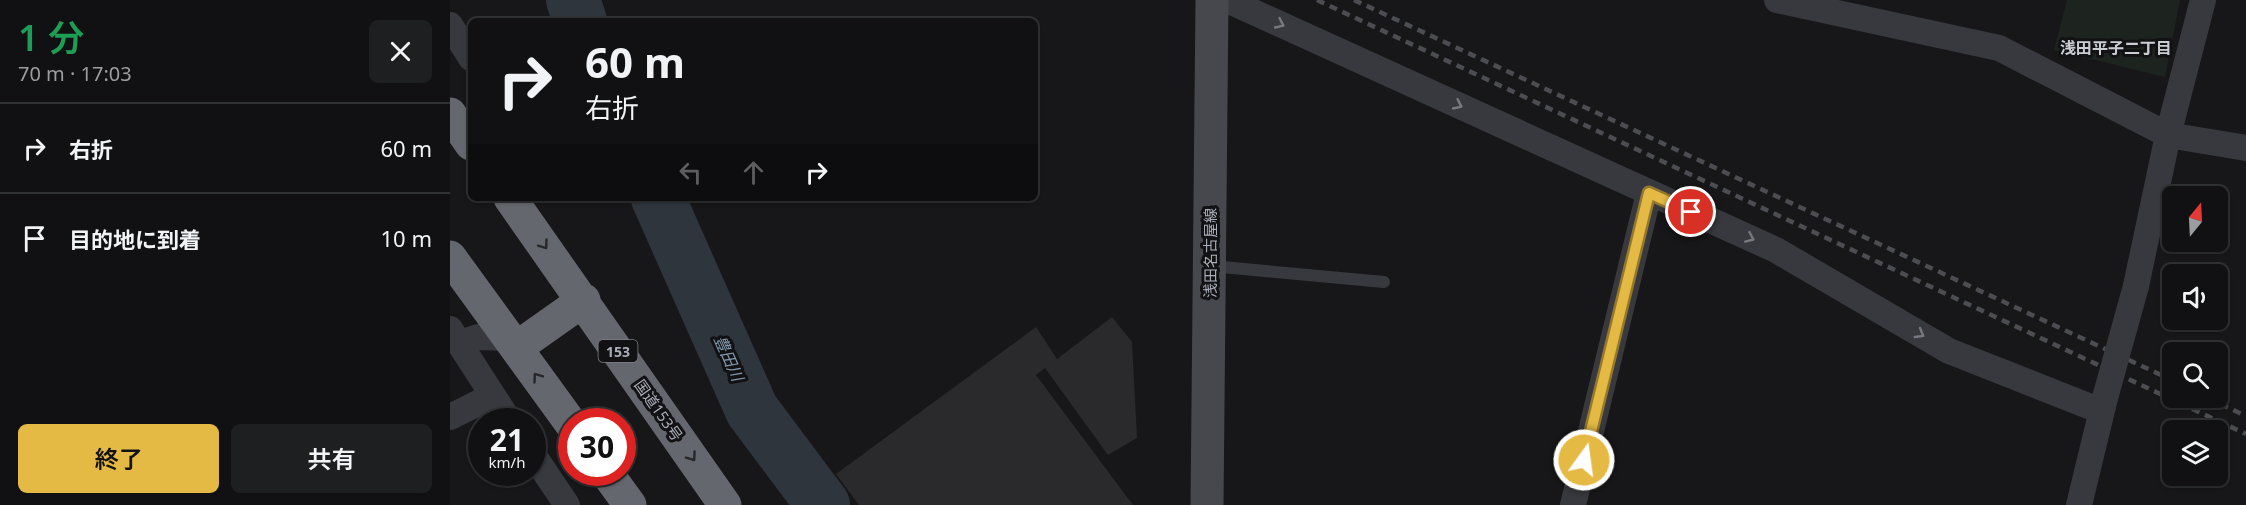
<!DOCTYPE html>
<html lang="ja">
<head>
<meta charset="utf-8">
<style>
  :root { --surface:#111113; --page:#1e1f21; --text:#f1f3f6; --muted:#9c9da0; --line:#303133; --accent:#e4b944 }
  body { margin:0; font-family:"Noto Sans","Noto Sans JP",sans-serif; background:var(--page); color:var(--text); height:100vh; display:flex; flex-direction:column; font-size:22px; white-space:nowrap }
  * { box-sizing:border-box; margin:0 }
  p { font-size:20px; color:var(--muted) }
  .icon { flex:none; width:33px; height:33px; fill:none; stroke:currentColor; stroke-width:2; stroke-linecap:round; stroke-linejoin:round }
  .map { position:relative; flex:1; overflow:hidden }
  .panel { display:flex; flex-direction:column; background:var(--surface); width:450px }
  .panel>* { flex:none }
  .hud { position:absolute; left:18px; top:18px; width:570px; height:183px; border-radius:9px; box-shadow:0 2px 4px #0004,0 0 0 2px var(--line); background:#111113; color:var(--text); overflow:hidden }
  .needle { width:39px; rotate:18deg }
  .buttons { position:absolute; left:1712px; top:186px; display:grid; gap:12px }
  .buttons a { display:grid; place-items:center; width:66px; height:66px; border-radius:9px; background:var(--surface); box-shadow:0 2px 4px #0004,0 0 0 2px var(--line); font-size:30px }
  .speed { position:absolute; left:18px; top:408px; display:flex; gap:12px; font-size:30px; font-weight:700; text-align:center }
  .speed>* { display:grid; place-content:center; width:78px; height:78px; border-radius:50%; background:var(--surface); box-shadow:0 2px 4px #0004,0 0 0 2px var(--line); line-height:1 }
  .speed small { font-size:15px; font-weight:400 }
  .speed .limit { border:9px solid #d22; background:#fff; color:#111 }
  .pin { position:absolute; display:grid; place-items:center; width:51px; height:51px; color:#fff; margin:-26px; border:3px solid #fff; border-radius:50%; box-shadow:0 2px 6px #0007 }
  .me { position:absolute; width:66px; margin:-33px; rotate:14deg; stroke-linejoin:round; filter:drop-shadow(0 0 4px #0008) }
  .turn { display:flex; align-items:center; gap:21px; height:126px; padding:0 18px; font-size:27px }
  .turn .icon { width:78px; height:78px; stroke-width:2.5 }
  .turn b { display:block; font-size:42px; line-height:51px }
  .lanes { display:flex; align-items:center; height:57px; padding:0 18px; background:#0003; justify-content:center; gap:30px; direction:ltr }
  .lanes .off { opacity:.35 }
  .round { display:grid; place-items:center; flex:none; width:63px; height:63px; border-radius:9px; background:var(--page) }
  .head { display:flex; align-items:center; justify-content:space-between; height:102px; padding:0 18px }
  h1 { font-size:36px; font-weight:600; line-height:45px; color:#1e9e55 }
  .primary-button { display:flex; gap:12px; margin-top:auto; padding:12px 18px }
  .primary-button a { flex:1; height:69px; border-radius:9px; background:var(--accent); color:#111; font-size:24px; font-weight:600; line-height:69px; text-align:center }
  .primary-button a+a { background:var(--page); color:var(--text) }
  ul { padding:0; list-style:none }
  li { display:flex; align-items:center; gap:18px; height:90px; padding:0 18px; border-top:2px solid var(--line) }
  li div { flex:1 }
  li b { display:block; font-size:22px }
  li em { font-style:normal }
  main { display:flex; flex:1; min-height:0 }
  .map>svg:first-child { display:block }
  .green { fill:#1d241f }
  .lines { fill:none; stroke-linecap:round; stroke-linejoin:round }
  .river { stroke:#2e353c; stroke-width:54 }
  .building { fill:#2a2a2d }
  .lane { stroke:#38393e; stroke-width:12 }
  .street { stroke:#38393e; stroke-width:26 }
  .secondary { stroke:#47484d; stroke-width:33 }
  .highway { stroke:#65676e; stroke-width:33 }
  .rail { stroke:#4c4d52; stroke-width:4.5; stroke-dasharray:8 6; stroke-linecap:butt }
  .street-bridge { stroke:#38393e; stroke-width:26 }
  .oneway { stroke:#777981 }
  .oneway2 { stroke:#27272a }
  .route-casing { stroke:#94782c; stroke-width:15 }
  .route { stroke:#e4b944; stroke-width:10 }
  .labels { text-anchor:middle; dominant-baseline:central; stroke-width:6; stroke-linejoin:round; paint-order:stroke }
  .shield { fill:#121214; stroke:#7c7f87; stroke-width:1.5 }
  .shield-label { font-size:14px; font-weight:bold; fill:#aaaeb8 }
  .street-label { font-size:15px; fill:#aaaeb8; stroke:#121214 }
  .neighbourhood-label { font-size:16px; font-weight:bold; fill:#cbcdd4; stroke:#121214 }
  .water-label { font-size:16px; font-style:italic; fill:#8499b0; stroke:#121214 }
</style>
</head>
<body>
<main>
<section class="panel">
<div class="head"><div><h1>1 分</h1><p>70 m · 17:03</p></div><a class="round"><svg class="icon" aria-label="close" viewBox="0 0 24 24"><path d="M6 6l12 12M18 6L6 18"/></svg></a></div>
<ul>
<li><svg class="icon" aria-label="right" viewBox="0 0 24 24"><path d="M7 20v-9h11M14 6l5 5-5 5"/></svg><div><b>右折</b></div><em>60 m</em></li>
<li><svg class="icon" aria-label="arrive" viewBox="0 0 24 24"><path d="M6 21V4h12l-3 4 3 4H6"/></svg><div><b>目的地に到着</b></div><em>10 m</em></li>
</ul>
<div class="primary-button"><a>終了</a><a>共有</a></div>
</section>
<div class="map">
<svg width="1796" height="505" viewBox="0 0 1796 505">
  <rect width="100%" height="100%" fill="#171719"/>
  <path class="green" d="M1617 0H1730L1715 77 1604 50Z"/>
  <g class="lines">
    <path class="river" d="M123 0 130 21
      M208 198 302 410 373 505"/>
  </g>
  <path class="building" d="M662 317 682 342 687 438 658 455 595 368 586 375 683 505H409L386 474 586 327 607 359Z"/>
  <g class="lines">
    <path class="lane" d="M761 266 934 282"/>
    <path class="street" d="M777 0 1326 250 1499 351 1651 411
      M1327 0 1549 48 1718 135 1796 148
      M0 25 21 58
      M1686 286 1718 135 1753 0
      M0 329 60 422
      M10 343 28 337 59 338
      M0 417 42 396
      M82 453 117 505
      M1123 505 1199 193
      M1629 505 1655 398"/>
    <path class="secondary" d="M757 505 762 0"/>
    <path class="highway" d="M0 114 21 144
      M60 198 275 505
      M0 257 122 425
      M66 348 134 300
      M156 472 180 505"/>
    <path class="rail" d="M867 0 1796 434
      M904 0 1722 380
      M1758 398 1796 416"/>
    <path class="street-bridge" d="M1655 398 1686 286"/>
  </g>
  <defs><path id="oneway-chevron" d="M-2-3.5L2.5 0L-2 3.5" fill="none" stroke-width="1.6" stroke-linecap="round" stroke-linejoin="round" transform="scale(1.5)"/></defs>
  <g class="oneway">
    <use href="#oneway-chevron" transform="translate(830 24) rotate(25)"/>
    <use href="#oneway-chevron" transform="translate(1008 105) rotate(25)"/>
    <use href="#oneway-chevron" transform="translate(1300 238) rotate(24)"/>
    <use href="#oneway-chevron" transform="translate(1470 334) rotate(30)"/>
  </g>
  <g class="oneway2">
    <use href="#oneway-chevron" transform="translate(94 245) rotate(54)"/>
    <use href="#oneway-chevron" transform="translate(87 377) rotate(-126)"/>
    <use href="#oneway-chevron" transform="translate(242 457) rotate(55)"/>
  </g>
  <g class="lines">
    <g class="route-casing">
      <path id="route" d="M1134 460 1199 193 1241 212"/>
    </g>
    <use href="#route" class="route"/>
  </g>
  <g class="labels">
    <rect class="shield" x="148.5" y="340" width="39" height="22" rx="4.5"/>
    <g class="shield-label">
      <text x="168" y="351">153</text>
    </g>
    <g class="street-label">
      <text transform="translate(760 253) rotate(-90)">浅田名古屋線</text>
      <text transform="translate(209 410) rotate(55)">国道153号</text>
    </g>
    <g class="neighbourhood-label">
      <text x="1666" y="48">浅田平子二丁目</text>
    </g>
    <g class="water-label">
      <text transform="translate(279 358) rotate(66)">豊田川</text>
    </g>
  </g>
</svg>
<div class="buttons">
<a><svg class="needle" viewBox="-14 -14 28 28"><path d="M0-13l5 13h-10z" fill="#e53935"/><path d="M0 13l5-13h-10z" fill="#9c9da0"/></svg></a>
<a><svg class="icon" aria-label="sound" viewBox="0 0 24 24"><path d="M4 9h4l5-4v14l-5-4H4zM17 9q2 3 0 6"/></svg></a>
<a><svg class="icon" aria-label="search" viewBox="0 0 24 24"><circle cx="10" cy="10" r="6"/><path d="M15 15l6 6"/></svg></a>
<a><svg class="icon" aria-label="layers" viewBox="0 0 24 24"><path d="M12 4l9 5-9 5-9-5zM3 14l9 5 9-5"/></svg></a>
</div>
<div class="speed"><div>21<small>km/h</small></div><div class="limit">30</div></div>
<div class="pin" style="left:1241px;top:212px;background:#d93025"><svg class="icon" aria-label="arrive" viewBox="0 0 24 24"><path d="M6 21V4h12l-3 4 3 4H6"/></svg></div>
<svg class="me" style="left:1134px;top:460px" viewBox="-20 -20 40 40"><circle r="17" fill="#e4b944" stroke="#fff" stroke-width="3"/><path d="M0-11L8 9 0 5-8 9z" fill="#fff"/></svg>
<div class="hud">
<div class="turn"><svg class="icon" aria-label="right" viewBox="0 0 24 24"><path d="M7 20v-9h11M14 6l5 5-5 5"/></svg><div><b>60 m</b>右折</div></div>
<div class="lanes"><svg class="icon off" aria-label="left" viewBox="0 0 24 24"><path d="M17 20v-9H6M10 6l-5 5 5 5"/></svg><svg class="icon off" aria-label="ahead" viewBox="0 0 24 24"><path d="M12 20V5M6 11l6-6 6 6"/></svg><svg class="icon" aria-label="right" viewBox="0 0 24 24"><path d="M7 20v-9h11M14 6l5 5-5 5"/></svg></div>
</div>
</div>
</main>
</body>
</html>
